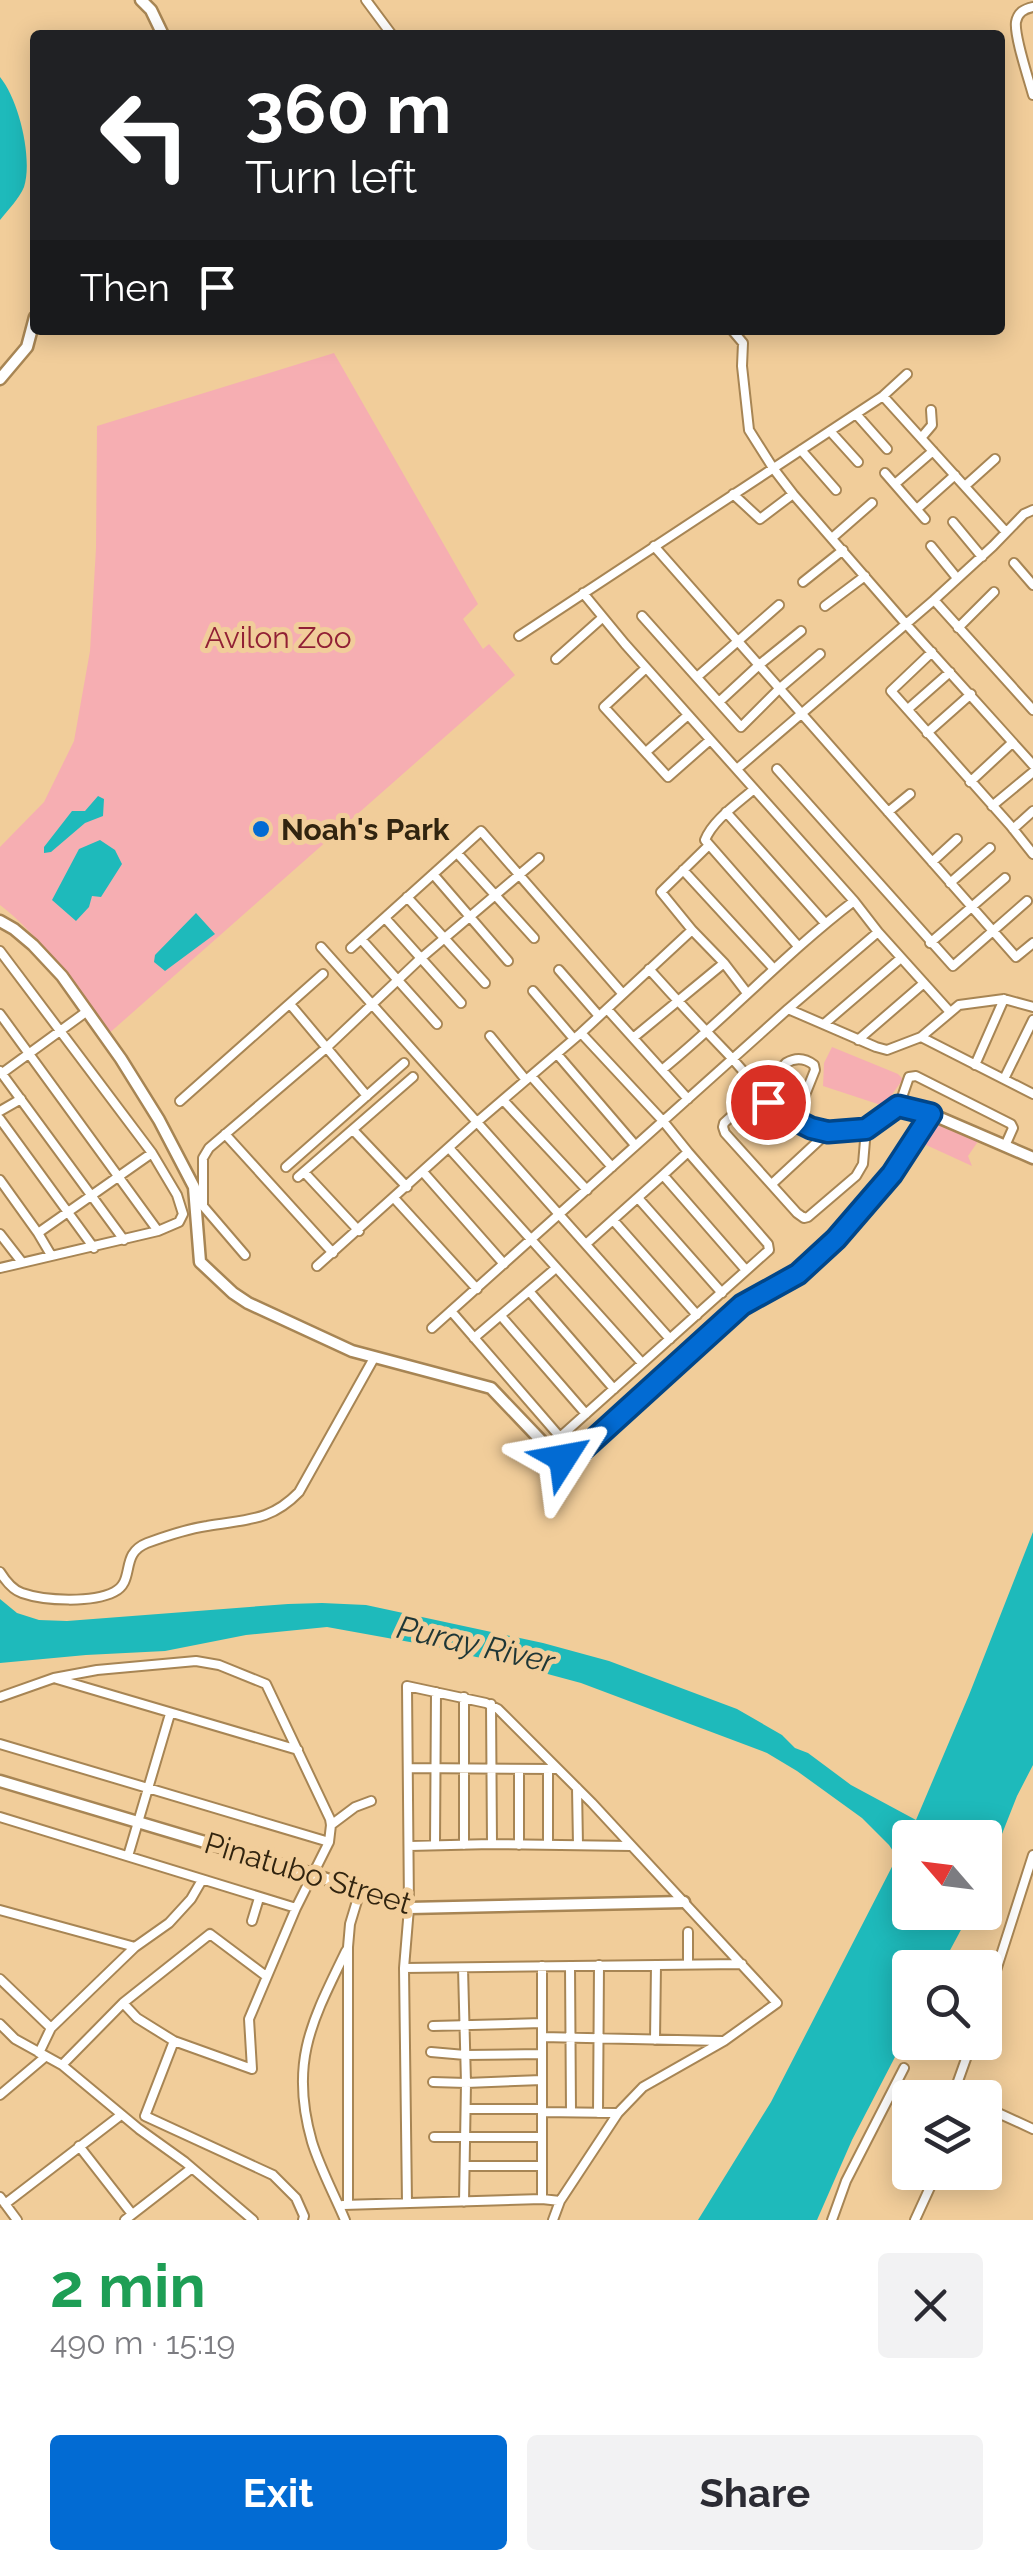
<!DOCTYPE html>
<html lang="en">
<head>
<meta charset="utf-8">
<style>
  :root { --surface:#fff; --page:#f2f2f3; --text:#2b2b33; --muted:#7c7c81; --accent:#026bd3 }
  body { margin:0; font-family:Raleway,sans-serif; background:var(--page); color:var(--text); height:100vh; display:flex; flex-direction:column; font-size:38px; white-space:nowrap }
  * { box-sizing:border-box; margin:0 }
  p { font-size:32px; color:var(--muted) }
  .icon { flex:none; width:55px; height:55px; fill:none; stroke:currentColor; stroke-width:2; stroke-linecap:round; stroke-linejoin:round }
  .map { position:relative; height:2220px; overflow:hidden }
  .side { display:flex; flex-direction:column; background:var(--surface); flex:1 }
  .side>* { flex:none }
  .guide { position:absolute; left:30px; top:30px; width:975px; height:305px; border-radius:10px; box-shadow:0 5px 25px #0003; background:#202124; color:#fff; overflow:hidden }
  .needle { width:65px; rotate:298deg }
  .buttons { position:absolute; left:892px; top:1820px; display:grid; gap:20px }
  .buttons a { display:grid; place-items:center; width:110px; height:110px; border-radius:10px; background:var(--surface); box-shadow:0 5px 25px #0003; font-size:50px }
  .pin { position:absolute; display:grid; place-items:center; width:85px; height:85px; color:#fff; margin:-42px; border:5px solid #fff; border-radius:50%; box-shadow:0 2px 10px #0007 }
  .me { position:absolute; width:110px; margin:-55px; rotate:56deg; stroke-linejoin:round; filter:drop-shadow(0 0 8px #0008) }
  .turn { display:flex; align-items:center; gap:35px; height:210px; padding:0 50px; font-size:45px }
  .turn .icon { width:130px; height:130px; stroke-width:2.5 }
  .turn b { display:block; font-size:70px; line-height:85px }
  .then { display:flex; align-items:center; height:95px; padding:0 50px; background:#0003; gap:20px; font-size:38px }
  .round { display:grid; place-items:center; flex:none; width:105px; height:105px; border-radius:10px; background:var(--page) }
  .summary { display:flex; align-items:center; justify-content:space-between; height:170px; padding:0 50px }
  h1 { font-size:60px; font-weight:700; line-height:75px; color:#1e9e55 }
  .primary-button { display:flex; gap:20px; margin-top:auto; padding:20px 50px }
  .primary-button a { flex:1; height:115px; border-radius:10px; background:var(--accent); color:#fff; font-size:40px; font-weight:700; line-height:115px; text-align:center }
  .primary-button a+a { background:var(--page); color:var(--text) }
  .map>svg:first-child { display:block }
  .green { fill:#f6aeb2 }
  .water { fill:#1ebabb }
  .lines { fill:none; stroke-linecap:round; stroke-linejoin:round }
  .street-casing { stroke:#a78554; stroke-width:12 }
  .secondary-casing { stroke:#a78554; stroke-width:15 }
  .street { stroke:#fff; stroke-width:8 }
  .secondary { stroke:#fff; stroke-width:10 }
  .route-casing { stroke:#014689; stroke-width:25 }
  .route { stroke:#026bd3; stroke-width:18 }
  .poi-dot { fill:#026bd3; stroke:#f1cd9a; stroke-width:4 }
  .labels { text-anchor:middle; dominant-baseline:central; stroke-width:10; stroke-linejoin:round; paint-order:stroke }
  .park-label { font-size:30px; fill:#912035; stroke:#f1cd9a }
  .poi-label { font-size:30px; font-weight:bold; fill:#31240f; stroke:#f1cd9a; text-anchor:start }
  .street-label { font-size:30px; fill:#31240f; stroke:#f1cd9a }
  .water-label { font-size:32px; font-style:italic; fill:#1e3636; stroke:#f1cd9a }
</style>
</head>
<body>
<div class="map">
<svg width="1033" height="2220" viewBox="0 0 1033 2220">
  <rect width="100%" height="100%" fill="#f1cd9a"/>
  <path class="green" d="M334 353 478 604 463 619 483 649 489 644 515 675 106 1036C75 990 45 939 0 905V847L44 802 74 741 90 651 96 548 97 426Z
    M832 1047 898 1074 903 1079 891 1096 893 1103 890 1108 823 1086 824 1063Z
    M939 1122 979 1140 968 1156 972 1166 924 1144 930 1127Z"/>
  <path class="water" d="M0 77C19 100 33 159 24 187 19 199 8 210 0 220Z
    M98 796 104 799 103 816 85 823 51 852 44 853V847L72 811H85Z
    M100 840 115 850 122 864 101 897 92 896 89 907 76 921 52 900 79 849Z
    M196 913 215 934 165 971 154 962 155 955Z
    M1033 1532V1765L1017 1796 985 1877V1838H910V1912L970 1913 941 1967 910 1968V2028L852 2140 817 2220H698L771 2102 897 1857 889 1845 862 1818 797 1771 767 1753 581 1683 529 1669 514 1662 476 1657 443 1648 327 1627 246 1635 165 1651 86 1655 0 1663V1599L17 1613 39 1620 67 1621 288 1604 322 1603 366 1605 543 1643 609 1661 737 1709 782 1735 795 1748 808 1753 851 1785 916 1820 969 1695Z"/>
  <g class="lines">
    <g class="street-casing">
      <path id="street" d="M366 0 392 35
        M1033 7C1024 9 1018 12 1016 22 1014 36 1029 80 1033 95
        M732 330 743 343 742 366 749 430 773 468 793 494 906 624 1033 765
        M883 396 1006 532
        M856 414 887 449
        M830 431 858 462
        M921 438 932 425 931 410
        M801 450 836 490
        M885 473 925 519
        M895 484 933 451
        M965 486 995 459
        M733 494 760 519 793 494
        M917 509 955 475
        M953 522 982 557
        M832 538 872 503
        M654 546 1016 957 1033 943
        M931 546 957 578
        M1014 563 1033 585
        M803 582 843 550
        M583 593 625 644 854 901 878 932
        M934 600 1033 710
        M825 606 865 576
        M642 616 741 727 780 688 820 654
        M958 628 994 592
        M519 636 883 396 907 374
        M932 652 891 691 1010 825 1033 854
        M556 659 602 618
        M646 668 604 707 668 777 710 740
        M697 677 779 605
        M719 702 759 665 801 631
        M908 709 950 672
        M927 733 971 694
        M646 752 688 715
        M737 769 934 600 993 546 1024 514 1033 510
        M777 769 953 966 1027 901
        M970 782 1012 743
        M754 789C737 804 713 820 705 840L798 946
        M992 806 1033 772
        M726 812 825 923
        M888 812 910 794
        M1013 829 1033 811
        M457 853 534 938
        M932 862 957 839
        M683 870 774 969
        M433 874 508 961
        M950 883 990 848
        M407 897 485 983
        M385 918 461 1003
        M692 930 661 892 708 846
        M361 939 437 1024
        M930 943 1005 878
        M321 947 670 1339
        M351 948 481 831 622 993
        M0 951 152 1153 177 1195 183 1214 179 1222 158 1231 0 1268
        M649 969C675 998 701 1026 728 1054 769 1098 789 1141 860 1130 874 1127 885 1112 899 1106L931 1114
        M559 970 599 1016
        M533 991 574 1039
        M290 1004 367 1096
        M1033 1007 1004 999 959 1005 921 1037 1033 1094
        M607 1009 688 1099
        M788 1009 878 932 950 1012
        M0 1014 158 1231
        M824 1024 901 958
        M581 1033 663 1121 688 1152
        M490 1036 526 1080
        M633 1038 724 963
        M858 1040 924 983
        M557 1054 635 1145
        M975 1065 1004 999
        M663 1069C729 1015 786 953 854 901
        M0 1071 124 1240
        M1 1074 86 1012
        M531 1076 612 1167
        M1004 1079 1033 1020
        M503 1100 587 1190
        M180 1101 323 974
        M899 1106 909 1077 916 1076 1011 1124 1013 1128 1005 1146
        M0 1111 21 1099
        M0 1119 94 1248
        M795 1120 815 1070 814 1065C805 1058 796 1057 786 1063L759 1091 724 1123 723 1127 725 1133 797 1213 804 1218 808 1217 856 1176 863 1164 866 1129
        M353 1130 407 1187
        M225 1134 333 1253
        M449 1148 642 1363
        M286 1167 404 1063
        M304 1172 359 1231
        M423 1172 504 1264
        M298 1177 413 1077
        M0 1180 38 1233 51 1255
        M773 1183 828 1132
        M394 1198 477 1289
        M638 1198 722 1293
        M613 1220 697 1315
        M38 1233 152 1153
        M0 1234 21 1261
        M586 1244 663 1175
        M245 1255 203 1206V1158L209 1148 325 1049 420 959 539 858
        M317 1266 477 1122 581 1033 692 930 724 963 747 993
        M529 1291 614 1389
        M451 1311 560 1437 769 1250 768 1244 688 1152 663 1175 745 1269
        M501 1316 586 1414
        M432 1328 788 1009 876 1047 887 1050 921 1037
        M474 1338 556 1268
        M0 1572C5 1580 13 1590 22 1593 45 1601 92 1603 114 1592 136 1581 119 1554 147 1543 166 1536 187 1529 207 1526 246 1519 270 1522 299 1492L374 1358
        M57 1679 298 1750
        M0 1697 54 1678 97 1670 196 1661 219 1665 266 1684 330 1819 331 1825 329 1842 296 1908 249 2019 252 2069 174 2041 137 2018 123 2003
        M491 1704 492 1844
        M0 1744 329 1842
        M408 1768 556 1769
        M519 1769V1845
        M548 1769V1845
        M577 1788 578 1845
        M0 1817 296 1908
        M331 1825 355 1807 371 1801
        M435 1845 436 1692
        M464 1845V1697
        M409 1846 492 1844 631 1846
        M128 1856 170 1714
        M0 1910 135 1947
        M252 1921 259 1898
        M688 1932V1964
        M542 1966V2199
        M570 1966 571 2112
        M404 1968 742 1964
        M463 1968 466 2083 464 2202
        M0 1979 51 2028
        M985 2005 1033 1855
        M0 2024 15 2039 62 2065 139 2129 185 2162 253 2220
        M433 2026 542 2023
        M542 2037 722 2041
        M655 2040 656 1965
        M431 2052 465 2055 542 2054
        M39 2053 51 2028 135 1947 169 1923 191 1899 202 1880
        M62 2065 123 2003 210 1934 266 1976
        M433 2082 466 2083 542 2080
        M0 2095 45 2057
        M952 2098 972 2042
        M985 2107 1033 2129
        M466 2109H542
        M542 2112 617 2113
        M598 2113 599 1965
        M145 2116 273 2175 296 2198 304 2216 303 2220
        M145 2116 174 2041
        M434 2137H542
        M79 2146 132 2214
        M899 2148 910 2153
        M465 2166H542
        M0 2197 17 2220
        M407 2203 404 1968 409 1908 407 1686 486 1703 498 1709 592 1803 777 2003 724 2041 643 2087 618 2113 560 2201 553 2220
        M5 2204 121 2115
        M343 2205 542 2199 560 2201
        M348 2205V1947L350 1924 360 1891
        M125 2220 192 2168
        M345 2220C334 2194 320 2168 312 2142 289 2062 312 2021 346 1951
        M832 2220 846 2181 904 2068
        M915 2220 937 2172"/>
    </g>
    <g class="secondary-casing">
      <path id="secondary" d="M141 0 151 10 163 35
        M0 379 27 347 35 317
        M0 921 14 929 33 945 62 976 121 1059 159 1120 194 1187 200 1262 233 1293 248 1303 352 1351 491 1388 553 1453C562 1459 570 1459 579 1453L742 1305 798 1274 837 1239 892 1174 931 1114 1033 1158
        M0 1781 312 1874 409 1908 684 1902"/>
    </g>
    <use href="#street" class="street"/>
    <use href="#secondary" class="secondary"/>
  </g>
  <g class="lines">
    <g class="route-casing">
      <path id="route" d="M563 1458 574 1456 579 1453 742 1305 798 1274 836 1239 892 1174 931 1114 898 1106 866 1129 828 1132 811 1128 781 1113 768 1102"/>
    </g>
    <use href="#route" class="route"/>
  </g>
  <circle class="poi-dot" cx="261" cy="829" r="10"/>
  <g class="labels">
    <g class="park-label">
      <text x="278" y="637">Avilon Zoo</text>
    </g>
    <g class="poi-label">
      <text x="281" y="829">Noah's Park</text>
    </g>
    <g class="street-label">
      <text transform="translate(308 1873) rotate(17)">Pinatubo Street</text>
    </g>
    <g class="water-label">
      <text transform="translate(476 1644) rotate(13)">Puray River</text>
    </g>
  </g>
</svg>
<div class="buttons">
<a><svg class="needle" viewBox="-14 -14 28 28"><path d="M0-13l5 13h-10z" fill="#e53935"/><path d="M0 13l5-13h-10z" fill="#7c7c81"/></svg></a>
<a><svg class="icon" aria-label="search" viewBox="0 0 24 24"><circle cx="10" cy="10" r="6"/><path d="M15 15l6 6"/></svg></a>
<a><svg class="icon" aria-label="layers" viewBox="0 0 24 24"><path d="M12 4l9 5-9 5-9-5zM3 14l9 5 9-5"/></svg></a>
</div>
<div class="pin" style="left:768px;top:1102px;background:#d93025"><svg class="icon" aria-label="arrive" viewBox="0 0 24 24"><path d="M6 21V4h12l-3 4 3 4H6"/></svg></div>
<svg class="me" style="left:563px;top:1458px" viewBox="-20 -20 40 40"><path d="M0-17L14 15 0 8-14 15z" fill="#026bd3" stroke="#fff" stroke-width="4"/></svg>
<div class="guide">
<div class="turn"><svg class="icon" aria-label="left" viewBox="0 0 24 24"><path d="M17 20v-9H6M10 6l-5 5 5 5"/></svg><div><b>360 m</b>Turn left</div></div>
<div class="then">Then<svg class="icon" aria-label="arrive" viewBox="0 0 24 24"><path d="M6 21V4h12l-3 4 3 4H6"/></svg></div>
</div>
</div>
<section class="side">
<div class="summary"><div><h1>2 min</h1><p>490 m · 15:19</p></div><a class="round"><svg class="icon" aria-label="close" viewBox="0 0 24 24"><path d="M6 6l12 12M18 6L6 18"/></svg></a></div>
<div class="primary-button"><a>Exit</a><a>Share</a></div>
</section>
</body>
</html>
